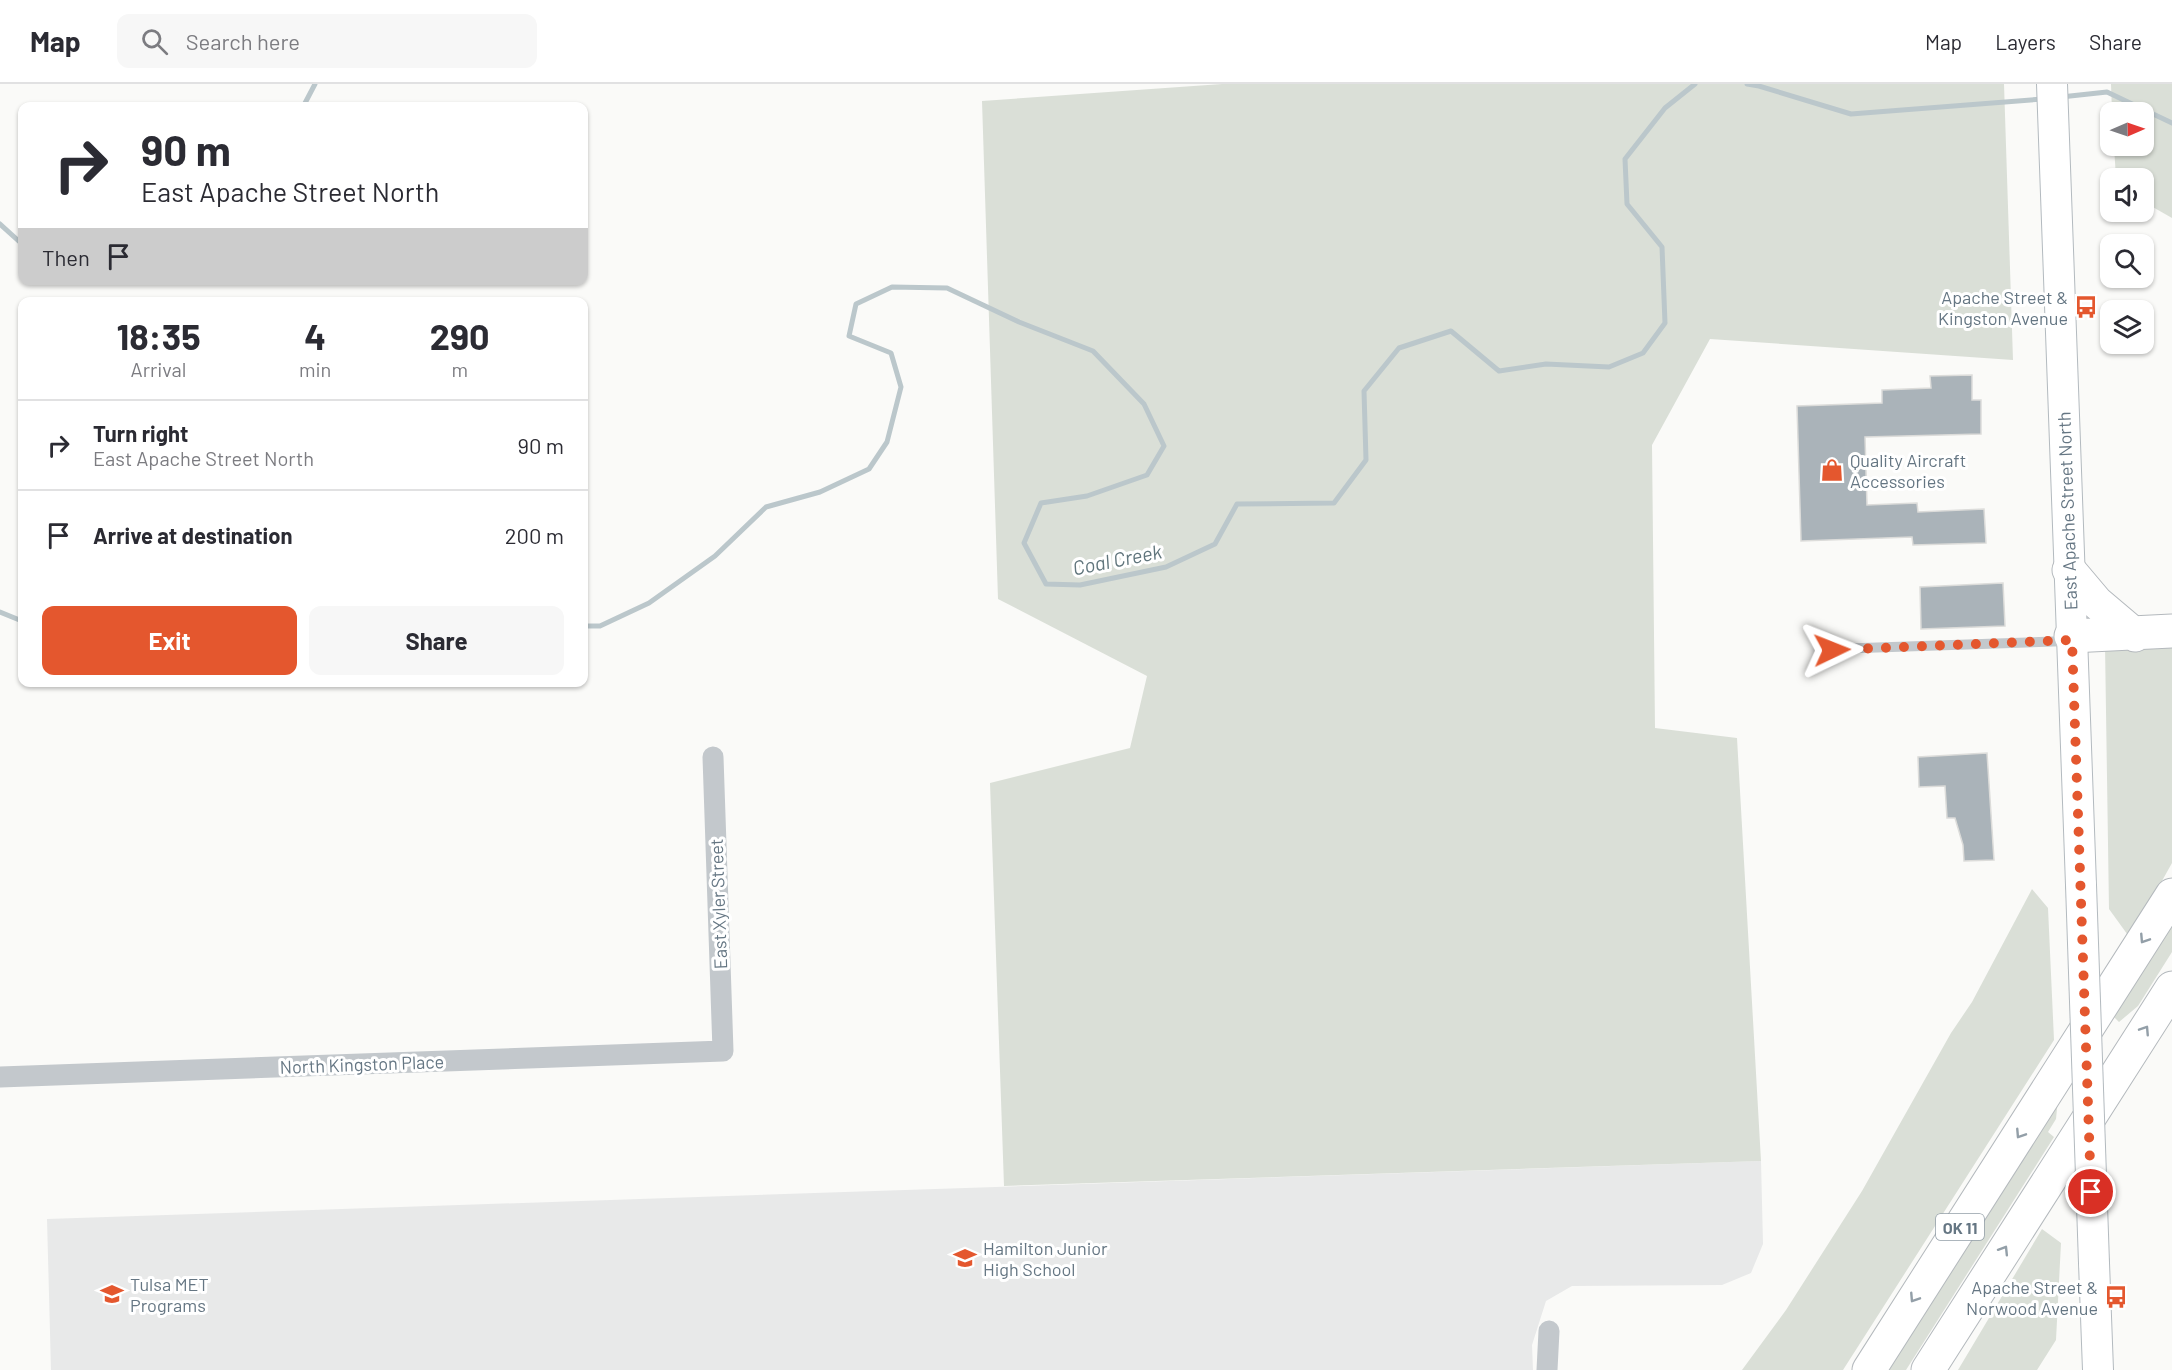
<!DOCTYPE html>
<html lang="en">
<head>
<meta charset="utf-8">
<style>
  :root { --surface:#fff; --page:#f7f7f7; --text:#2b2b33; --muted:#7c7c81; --line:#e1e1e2; --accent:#e4572e }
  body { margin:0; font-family:Barlow,sans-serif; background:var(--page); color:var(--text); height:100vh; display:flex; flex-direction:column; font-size:22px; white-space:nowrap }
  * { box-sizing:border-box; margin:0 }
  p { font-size:20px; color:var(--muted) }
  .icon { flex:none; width:33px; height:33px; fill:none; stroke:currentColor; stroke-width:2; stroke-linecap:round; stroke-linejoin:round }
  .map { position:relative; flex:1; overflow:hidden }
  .details { position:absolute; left:18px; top:213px; width:570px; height:390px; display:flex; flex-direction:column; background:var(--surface); border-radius:12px; box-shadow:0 2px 4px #0004 }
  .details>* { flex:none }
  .banner { position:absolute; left:18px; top:18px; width:570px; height:183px; border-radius:12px; box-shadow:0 2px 4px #0004; background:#fff; color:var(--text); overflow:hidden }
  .needle { width:39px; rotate:88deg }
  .controls { position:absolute; left:2100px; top:18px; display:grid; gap:12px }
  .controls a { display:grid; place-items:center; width:54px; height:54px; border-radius:12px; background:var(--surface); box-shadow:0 2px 4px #0004; font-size:30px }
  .pin { position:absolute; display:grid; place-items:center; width:51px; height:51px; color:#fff; margin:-26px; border:3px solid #fff; border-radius:50%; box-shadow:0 2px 6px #0007 }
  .me { position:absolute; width:66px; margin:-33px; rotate:88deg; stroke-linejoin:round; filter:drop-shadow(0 0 4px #0008) }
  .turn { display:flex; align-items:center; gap:21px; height:126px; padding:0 24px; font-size:27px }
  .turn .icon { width:78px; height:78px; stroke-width:2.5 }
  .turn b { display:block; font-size:42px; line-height:51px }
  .then { display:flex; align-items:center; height:57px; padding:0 24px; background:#0003; gap:12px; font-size:22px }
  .eta { display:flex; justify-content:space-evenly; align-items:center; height:102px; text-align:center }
  .eta b { font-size:36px; font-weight:700; line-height:42px }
  .action { display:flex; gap:12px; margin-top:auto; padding:12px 24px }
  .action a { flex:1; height:69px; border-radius:12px; background:var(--accent); color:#fff; font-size:24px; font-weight:700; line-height:69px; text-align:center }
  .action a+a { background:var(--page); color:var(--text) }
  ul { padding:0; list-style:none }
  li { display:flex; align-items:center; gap:18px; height:90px; padding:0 24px; border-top:2px solid var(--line) }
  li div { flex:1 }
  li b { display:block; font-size:22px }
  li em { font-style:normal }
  header { display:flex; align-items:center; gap:36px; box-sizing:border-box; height:84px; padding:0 30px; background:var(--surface); border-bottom:2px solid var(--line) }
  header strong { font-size:28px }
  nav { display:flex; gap:33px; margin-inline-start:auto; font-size:21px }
  .search { width:420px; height:54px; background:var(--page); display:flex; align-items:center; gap:15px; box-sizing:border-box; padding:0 21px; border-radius:12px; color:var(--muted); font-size:22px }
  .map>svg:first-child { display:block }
  .built { fill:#e8e9e9 }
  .green { fill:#dadfd7 }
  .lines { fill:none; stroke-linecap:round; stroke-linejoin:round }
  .stream { stroke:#bbc7cb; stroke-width:5 }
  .building { fill:#aab3b9; stroke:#dcdcda; stroke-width:1.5 }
  .secondary-casing { stroke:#b3babf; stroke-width:32 }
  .motorway-casing { stroke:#b4b9bd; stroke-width:35 }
  .service { stroke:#c3c8cc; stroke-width:10 }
  .minor { stroke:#c3c8cc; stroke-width:21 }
  .secondary { stroke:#fff; stroke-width:30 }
  .motorway { stroke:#fff; stroke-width:33 }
  .secondary-bridge-casing { stroke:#b3babf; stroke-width:32; stroke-linecap:butt }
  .secondary-bridge { stroke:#fff; stroke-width:30 }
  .oneway { stroke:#939fa8 }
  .route { stroke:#e4572e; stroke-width:10; stroke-dasharray:0 18 }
  .labels { text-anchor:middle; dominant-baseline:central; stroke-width:6; stroke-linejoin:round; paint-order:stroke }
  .shield { fill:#fff; stroke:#939fa8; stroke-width:1.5 }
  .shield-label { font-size:16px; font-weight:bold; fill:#657683 }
  .poi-label { font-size:18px; fill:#657683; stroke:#fff; text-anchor:start }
  .street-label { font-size:18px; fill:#657683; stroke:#fff }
  .water-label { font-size:20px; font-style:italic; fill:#60757c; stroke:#fff }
</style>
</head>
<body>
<header>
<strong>Map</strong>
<div class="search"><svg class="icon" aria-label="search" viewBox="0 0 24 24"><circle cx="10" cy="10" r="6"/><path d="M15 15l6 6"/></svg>Search here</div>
<nav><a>Map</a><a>Layers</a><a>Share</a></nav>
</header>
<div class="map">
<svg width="2172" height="1286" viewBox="0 0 2172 1286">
  <rect width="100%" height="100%" fill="#fafaf8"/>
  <path class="built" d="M1761 1077 1763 1160 1751 1189 1722 1201 1572 1202 1546 1217 1532 1261 1533 1286H51L47 1135Z"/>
  <path class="green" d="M1222 0H2004L2013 276 1710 255 1652 361 1655 644 1737 654 1761 1077 1004 1102 990 699 1130 664 1147 592 998 515 982 17Z
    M2111 0H2172V134L2144 118V94H2116L2114 62H2144V28H2112Z
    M2105 561H2172V779L2130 854 2109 825Z
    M2032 805 2048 824 2054 956 1843 1286H1742L1786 1226 1862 1107 1951 949 1972 918Z
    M2172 834V868L2138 922 2119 938 2110 929Z
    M2058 1015 2056 1035 2048 1048 2054 1053 1906 1286H1884Z
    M2042 1145 2061 1159 2056 1256 2037 1286H1958Z"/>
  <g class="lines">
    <path class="stream" d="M1747 0 1759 2 1851 30 2043 15
      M2061 13 2107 8 2172 39
      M299 22 304 21 315 0
      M0 140 22 160
      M0 528 22 537
      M584 542H600L649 519 715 472 766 423 820 408 869 385 887 358 901 303 891 269 849 252 856 220 892 203 947 204 1019 238 1093 267 1144 320 1164 362 1147 391 1087 412 1041 419 1024 459 1046 500 1080 501 1166 483 1215 460 1237 420 1334 419 1366 376 1364 307 1399 264 1451 247 1499 287 1546 280 1609 283 1643 269 1665 239 1662 163 1627 120 1625 75 1665 24 1695 0"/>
  </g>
  <path class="building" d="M1972 291V316H1981V350L1865 353 1867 421 1917 419 1918 428 1984 425 1986 459 1913 461 1912 453 1801 457 1797 322 1882 319V306L1931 304 1930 292Z
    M2003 499 2005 542 1921 545 1920 503Z
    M1987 669 1994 776 1964 777 1963 761 1955 734H1947L1945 702 1919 703 1918 673Z"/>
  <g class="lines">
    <g class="secondary-casing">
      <path id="secondary" d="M2052 0 2081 801
        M2094 1179 2098 1286"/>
    </g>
    <g class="motorway-casing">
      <path id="motorway" d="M2069 486 2096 518 2135 551
        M2071 552 2172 547
        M1869 1286 2172 811
        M1928 1286 2172 904"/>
    </g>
    <path class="service" d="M1832 565 2068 557"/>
    <path class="minor" d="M0 993 723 967 713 673
      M1547 1286 1549 1247"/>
    <use href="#secondary" class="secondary"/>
    <use href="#motorway" class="motorway"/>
    <g class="secondary-bridge-casing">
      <path id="secondary-bridge" d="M2081 801 2094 1179"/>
    </g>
    <use href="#secondary-bridge" class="secondary-bridge"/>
  </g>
  <defs><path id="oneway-chevron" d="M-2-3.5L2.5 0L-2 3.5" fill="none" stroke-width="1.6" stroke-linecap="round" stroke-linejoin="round" transform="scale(1.5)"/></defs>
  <g class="oneway">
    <use href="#oneway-chevron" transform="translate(2144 855) rotate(123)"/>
    <use href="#oneway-chevron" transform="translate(2145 946) rotate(-57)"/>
    <use href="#oneway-chevron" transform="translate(2020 1050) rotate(123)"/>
    <use href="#oneway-chevron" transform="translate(2004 1166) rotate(-58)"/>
    <use href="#oneway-chevron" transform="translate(1914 1214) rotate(123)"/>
  </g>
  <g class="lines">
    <path class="route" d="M1832 566 2072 556 2091 1108"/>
  </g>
  <defs>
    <g id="bus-bare" transform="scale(1.8)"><path d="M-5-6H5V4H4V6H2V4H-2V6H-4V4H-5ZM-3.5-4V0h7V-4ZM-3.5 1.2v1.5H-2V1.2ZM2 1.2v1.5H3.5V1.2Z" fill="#e4572e" stroke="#fff" stroke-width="2.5" paint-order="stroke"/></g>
    <g id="shop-bare" transform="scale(1.8)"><path d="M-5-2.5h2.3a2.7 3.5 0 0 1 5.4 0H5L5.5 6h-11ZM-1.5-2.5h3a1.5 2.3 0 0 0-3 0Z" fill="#e4572e" stroke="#fff" stroke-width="2.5" paint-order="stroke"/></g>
    <g id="school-bare" transform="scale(1.8)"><path d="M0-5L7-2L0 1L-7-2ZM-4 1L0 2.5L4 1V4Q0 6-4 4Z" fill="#e4572e" stroke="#fff" stroke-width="2.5" paint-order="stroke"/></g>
  </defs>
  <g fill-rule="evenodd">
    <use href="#bus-bare" x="2086" y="223"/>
    <use href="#shop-bare" x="1832" y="386"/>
    <use href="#school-bare" x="965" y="1174"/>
    <use href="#school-bare" x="112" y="1210"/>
    <use href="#bus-bare" x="2116" y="1213"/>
  </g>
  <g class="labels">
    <rect class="shield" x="1936" y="1130" width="48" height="26" rx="4.5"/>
    <g class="shield-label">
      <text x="1960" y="1143">OK 11</text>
    </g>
    <g class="poi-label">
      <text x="2068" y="213" text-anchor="end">Apache Street &amp;<tspan x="2068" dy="21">Kingston Avenue</tspan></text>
      <text x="1850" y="376">Quality Aircraft<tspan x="1850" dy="21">Accessories</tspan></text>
      <text x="983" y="1164">Hamilton Junior<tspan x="983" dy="21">High School</tspan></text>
      <text x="130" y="1200">Tulsa MET<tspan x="130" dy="21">Programs</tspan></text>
      <text x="2098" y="1203" text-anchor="end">Apache Street &amp;<tspan x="2098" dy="21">Norwood Avenue</tspan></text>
    </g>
    <g class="street-label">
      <text transform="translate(2067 427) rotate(-92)">East Apache Street North</text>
      <text transform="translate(718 820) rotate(-92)">East Xyler Street</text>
      <text transform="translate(362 980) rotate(-2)">North Kingston Place</text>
    </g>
    <g class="water-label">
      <text transform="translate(1117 475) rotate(-11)">Coal Creek</text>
    </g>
  </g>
</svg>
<div class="controls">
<a><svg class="needle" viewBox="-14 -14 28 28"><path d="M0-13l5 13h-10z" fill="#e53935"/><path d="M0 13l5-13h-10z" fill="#7c7c81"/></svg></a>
<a><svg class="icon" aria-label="sound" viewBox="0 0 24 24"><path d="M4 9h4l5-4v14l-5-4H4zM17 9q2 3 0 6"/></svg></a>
<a><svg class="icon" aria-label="search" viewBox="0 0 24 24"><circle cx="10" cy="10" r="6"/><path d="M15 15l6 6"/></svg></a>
<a><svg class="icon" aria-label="layers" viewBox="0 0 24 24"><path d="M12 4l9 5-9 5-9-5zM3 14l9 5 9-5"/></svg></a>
</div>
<div class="pin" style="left:2091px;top:1108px;background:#d93025"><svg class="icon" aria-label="arrive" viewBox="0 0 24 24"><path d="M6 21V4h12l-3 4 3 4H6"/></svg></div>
<svg class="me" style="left:1832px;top:566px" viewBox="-20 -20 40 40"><path d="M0-17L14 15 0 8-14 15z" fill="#e4572e" stroke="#fff" stroke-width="4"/></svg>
<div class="banner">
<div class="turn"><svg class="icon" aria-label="right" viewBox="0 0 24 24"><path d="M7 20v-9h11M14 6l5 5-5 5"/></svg><div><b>90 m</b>East Apache Street North</div></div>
<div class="then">Then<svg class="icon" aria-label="arrive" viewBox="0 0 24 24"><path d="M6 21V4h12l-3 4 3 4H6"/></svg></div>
</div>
<section class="details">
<div class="eta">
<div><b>18:35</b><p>Arrival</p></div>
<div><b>4</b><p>min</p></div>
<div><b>290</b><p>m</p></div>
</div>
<ul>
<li><svg class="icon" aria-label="right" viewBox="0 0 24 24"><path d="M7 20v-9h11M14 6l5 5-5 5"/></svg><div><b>Turn right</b><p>East Apache Street North</p></div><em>90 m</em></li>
<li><svg class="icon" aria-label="arrive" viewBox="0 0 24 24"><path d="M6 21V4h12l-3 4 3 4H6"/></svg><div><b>Arrive at destination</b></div><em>200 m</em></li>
</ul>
<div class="action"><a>Exit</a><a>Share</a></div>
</section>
</div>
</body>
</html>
